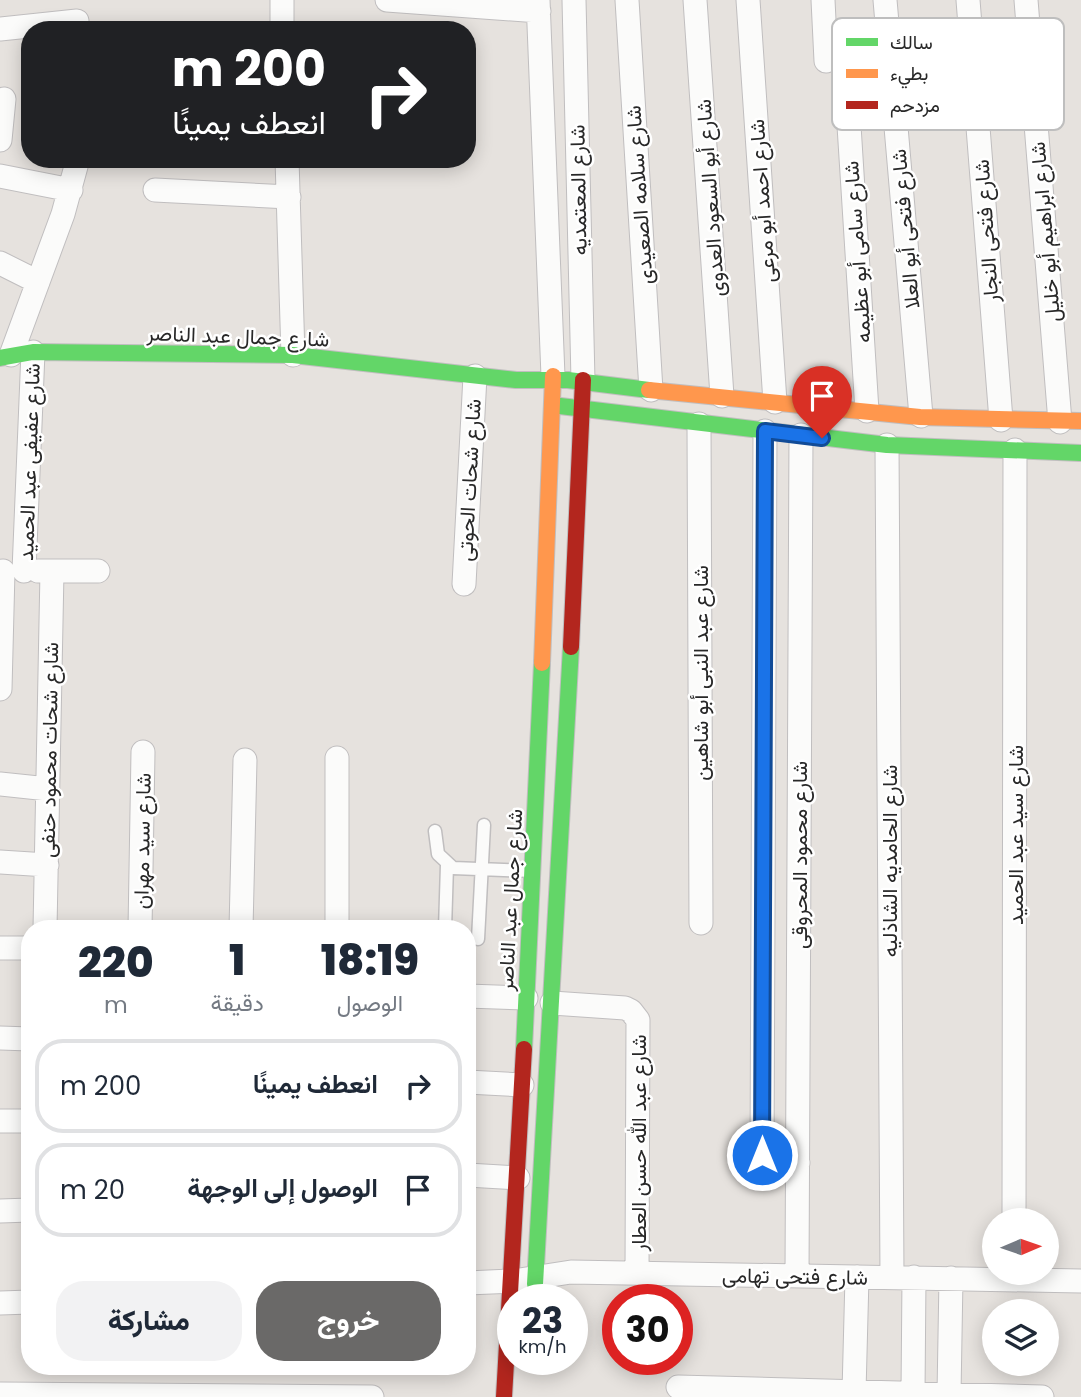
<!DOCTYPE html>
<html lang="ar">
<head>
<meta charset="utf-8">
<style>
  :root { --surface:#fff; --page:#f2f2f3; --text:#1f2937; --muted:#747a83; --line:#e0e1e3; --accent:#6a6968 }
  body { margin:0; font-family:Poppins,Vazirmatn,sans-serif; background:var(--page); color:var(--text); direction:rtl; height:100vh; display:flex; flex-direction:column; font-size:26px; white-space:nowrap }
  * { box-sizing:border-box; margin:0 }
  p { font-size:23px; color:var(--muted) }
  .icon { flex:none; width:38px; height:38px; fill:none; stroke:currentColor; stroke-width:2; stroke-linecap:round; stroke-linejoin:round }
  .map { position:relative; flex:1; overflow:hidden; direction:ltr }
  .panel { position:absolute; left:21px; top:920px; width:455px; height:455px; display:flex; flex-direction:column; background:var(--surface); border-radius:28px; box-shadow:0 4px 18px #0003; direction:rtl }
  .panel>* { flex:none }
  .guide { position:absolute; left:21px; top:21px; width:455px; height:147px; border-radius:28px; box-shadow:0 4px 18px #0003; direction:rtl; background:#202124; color:#fff; overflow:hidden }
  .needle { width:46px; rotate:88deg }
  .tools { position:absolute; left:982px; top:1208px; display:grid; gap:14px }
  .tools a { display:grid; place-items:center; width:77px; height:77px; border-radius:50%; background:var(--surface); box-shadow:0 4px 18px #0003; font-size:35px }
  .speed { position:absolute; left:497px; top:1284px; display:flex; gap:14px; font-size:35px; font-weight:700; text-align:center }
  .speed>* { display:grid; place-content:center; width:91px; height:91px; border-radius:50%; background:var(--surface); box-shadow:0 4px 18px #0003; line-height:1 }
  .speed small { font-size:18px; font-weight:400 }
  .speed .limit { border:10px solid #d22; background:#fff; color:#111 }
  .pin { position:absolute; display:grid; place-items:center; width:60px; height:60px; color:#fff; margin:-72px -30px; border-radius:50% 50% 50% 0; rotate:-45deg; box-shadow:0 0 7px #0007 }
  .pin .icon { rotate:45deg }
  .me { position:absolute; width:77px; margin:-38px; rotate:0deg; stroke-linejoin:round; filter:drop-shadow(0 0 5px #0008) }
  .turn { display:flex; align-items:center; gap:24px; height:147px; padding:0 35px; font-size:32px }
  .turn .icon { width:91px; height:91px; stroke-width:2.5 }
  .turn b { display:block; font-size:49px; line-height:60px }
  .eta { display:flex; justify-content:space-evenly; align-items:center; height:119px; text-align:center }
  .eta b { font-size:42px; font-weight:800; line-height:49px }
  .primary-button { display:flex; gap:14px; margin-top:auto; padding:14px 35px }
  .primary-button a { flex:1; height:80px; border-radius:28px; background:var(--accent); color:#fff; font-size:28px; font-weight:800; line-height:80px; text-align:center }
  .primary-button a+a { background:var(--page); color:var(--text) }
  ul { padding:0; list-style:none }
  li { display:flex; align-items:center; gap:21px; height:94px; margin:0 14px 10px; padding:0 21px; border:4px solid var(--line); border-radius:28px }
  li div { flex:1 }
  li b { display:block; font-size:26px }
  li em { font-style:normal }
  .map>svg:first-child { display:block }
  .lines { fill:none; stroke-linecap:round; stroke-linejoin:round }
  .lane-casing { stroke:#c0bebf; stroke-width:15 }
  .street-casing { stroke:#c0bebf; stroke-width:25 }
  .fast-casing { stroke:#c0bebf; stroke-width:18 }
  .slow-casing { stroke:#c0bebf; stroke-width:18 }
  .jam-casing { stroke:#c0bebf; stroke-width:18 }
  .lane { stroke:#fbfbfa; stroke-width:12 }
  .street { stroke:#fbfbfa; stroke-width:23 }
  .fast { stroke:#63d668; stroke-width:16 }
  .slow { stroke:#ff974d; stroke-width:16 }
  .jam { stroke:#b3261e; stroke-width:16 }
  .route-casing { stroke:#114b97; stroke-width:18 }
  .route { stroke:#1a73e8; stroke-width:12 }
  .labels { text-anchor:middle; dominant-baseline:central; stroke-width:5; stroke-linejoin:round; paint-order:stroke }
  .street-label { font-size:21px; fill:#282828; stroke:#fff }
  .key { fill:#fff; stroke:#bebebe; stroke-width:2 }
  .key-label { font-size:19px; fill:#282828 }
</style>
</head>
<body>
<div class="map">
<svg width="1081" height="1397" viewBox="0 0 1081 1397">
  <rect width="100%" height="100%" fill="#e6e2de"/>
  <g class="lines">
    <g class="lane-casing">
      <path id="lane" d="M435 831 438 854 453 868 533 871
        M445 929 447 865
        M478 939 484 825"/>
    </g>
    <g class="street-casing">
      <path id="street" d="M387 0 539 11
        M538 0 553 376
        M574 0 583 380
        M627 0 651 390
        M695 0 722 396
        M748 0 775 402
        M823 0 826 61
        M885 0 921 416
        M968 0 1001 420
        M1026 0 1060 422
        M0 29 77 21
        M282 30V0
        M847 94 867 411
        M0 140 4 99
        M287 159 293 355
        M0 176 71 190
        M155 190 289 197
        M0 263 38 282
        M11 355 63 214 78 159
        M699 424 701 923
        M765 431 762 1155 769 1163H798
        M887 445 892 1277
        M24 571 33 352
        M38 571H98
        M464 584 475 376
        M0 689 3 571
        M0 784 48 789
        M0 862 47 865
        M45 929 52 571
        M140 929 143 752
        M241 929 245 760
        M337 929V758
        M0 948H30
        M467 996 526 998
        M552 1003 625 1008 631 1011 638 1020 637 1273
        M0 1038 30 1039
        M467 1082 522 1085
        M0 1121H30
        M467 1175 518 1178
        M0 1211 30 1210
        M1014 1220 1015 450
        M797 1275 801 435
        M467 1283 513 1281 571 1272 1081 1281
        M0 1303 30 1302
        M678 1387 1042 1397
        M854 1392 857 1277
        M913 1393 914 1277
        M0 1394 372 1397
        M949 1394 951 1278"/>
    </g>
    <g class="fast-casing">
      <path id="fast" d="M0 358 33 352 293 355 516 380H568L649 390
        M560 406 887 445 1081 453
        M524 1049 542 663
        M535 1284 571 647"/>
    </g>
    <g class="slow-casing">
      <path id="slow" d="M649 390 920 417 1081 421
        M542 663 553 376"/>
    </g>
    <g class="jam-casing">
      <path id="jam" d="M571 647 583 380
        M504 1397 524 1049"/>
    </g>
    <use href="#lane" class="lane"/>
    <use href="#street" class="street"/>
    <use href="#fast" class="fast"/>
    <use href="#slow" class="slow"/>
    <use href="#jam" class="jam"/>
  </g>
  <g class="lines">
    <g class="route-casing">
      <path id="route" d="M762 1155 765 431 822 438"/>
    </g>
    <use href="#route" class="route"/>
  </g>
  <g class="labels">
    <g class="street-label">
      <text transform="translate(578 190) rotate(-91)">شارع المعتمديه</text>
      <text transform="translate(639 195) rotate(-94)">شارع سلامه الصعيدى</text>
      <text transform="translate(710 198) rotate(-94)">شارع أبو السعود العدوى</text>
      <text transform="translate(762 201) rotate(-94)">شارع احمد أبو مرعى</text>
      <text transform="translate(905 229) rotate(-95)">شارع فتحى أبو العلا</text>
      <text transform="translate(986 231) rotate(-94)">شارع فتحى النجار</text>
      <text transform="translate(1045 232) rotate(-95)">شارع ابراهيم أبو خليل</text>
      <text transform="translate(857 252) rotate(-94)">شارع سامى أبو عظيمه</text>
      <text transform="translate(238 336) rotate(2)">شارع جمال عبد الناصر</text>
      <text transform="translate(29 462) rotate(-88)">شارع عفيفى عبد الحميد</text>
      <text transform="translate(469 480) rotate(-87)">شارع شحات الحوتى</text>
      <text transform="translate(700 673) rotate(-90)">شارع عبد النبى أبو شاهين</text>
      <text transform="translate(49 750) rotate(-89)">شارع شحات محمود حنفى</text>
      <text transform="translate(1015 835) rotate(-90)">شارع سيد عبد الحميد</text>
      <text transform="translate(142 841) rotate(-89)">شارع سيد مهران</text>
      <text transform="translate(799 855) rotate(-90)">شارع محمود المحروقى</text>
      <text transform="translate(889 861) rotate(-90)">شارع الحامديه الشاذليه</text>
      <text transform="translate(510 900) rotate(-87)">شارع جمال عبد الناصر</text>
      <text transform="translate(638 1143) rotate(-90)">شارع عبد الله حسن العطار</text>
      <text transform="translate(795 1276) rotate(1)">شارع فتحى تهامى</text>
    </g>
  </g>
  <rect x="832" y="18" width="232" height="112" rx="10" class="key"/>
  <rect x="846" y="38" width="32" height="8" fill="#63d668"/>
  <rect x="846" y="69" width="32" height="9" fill="#ff974d"/>
  <rect x="846" y="101" width="32" height="8" fill="#b3261e"/>
  <g class="key-label">
    <text x="890" y="49">سالك</text>
    <text x="890" y="80">بطيء</text>
    <text x="890" y="112">مزدحم</text>
  </g>
</svg>
<div class="tools">
<a><svg class="needle" viewBox="-14 -14 28 28"><path d="M0-13l5 13h-10z" fill="#e53935"/><path d="M0 13l5-13h-10z" fill="#747a83"/></svg></a>
<a><svg class="icon" aria-label="layers" viewBox="0 0 24 24"><path d="M12 4l9 5-9 5-9-5zM3 14l9 5 9-5"/></svg></a>
</div>
<div class="speed"><div>23<small>km/h</small></div><div class="limit">30</div></div>
<div class="pin" style="left:822px;top:438px;background:#d93025"><svg class="icon" aria-label="arrive" viewBox="0 0 24 24"><path d="M6 21V4h12l-3 4 3 4H6"/></svg></div>
<svg class="me" style="left:762px;top:1155px" viewBox="-20 -20 40 40"><circle r="17" fill="#1a73e8" stroke="#fff" stroke-width="3"/><path d="M0-11L8 9 0 5-8 9z" fill="#fff"/></svg>
<div class="guide">
<div class="turn"><svg class="icon" aria-label="right" viewBox="0 0 24 24"><path d="M7 20v-9h11M14 6l5 5-5 5"/></svg><div><b>200 m</b>انعطف يمينًا</div></div>
</div>
<section class="panel">
<div class="eta">
<div><b>18:19</b><p>الوصول</p></div>
<div><b>1</b><p>دقيقة</p></div>
<div><b>220</b><p>m</p></div>
</div>
<ul>
<li><svg class="icon" aria-label="right" viewBox="0 0 24 24"><path d="M7 20v-9h11M14 6l5 5-5 5"/></svg><div><b>انعطف يمينًا</b></div><em>200 m</em></li>
<li><svg class="icon" aria-label="arrive" viewBox="0 0 24 24"><path d="M6 21V4h12l-3 4 3 4H6"/></svg><div><b>الوصول إلى الوجهة</b></div><em>20 m</em></li>
</ul>
<div class="primary-button"><a>خروج</a><a>مشاركة</a></div>
</section>
</div>
</body>
</html>
